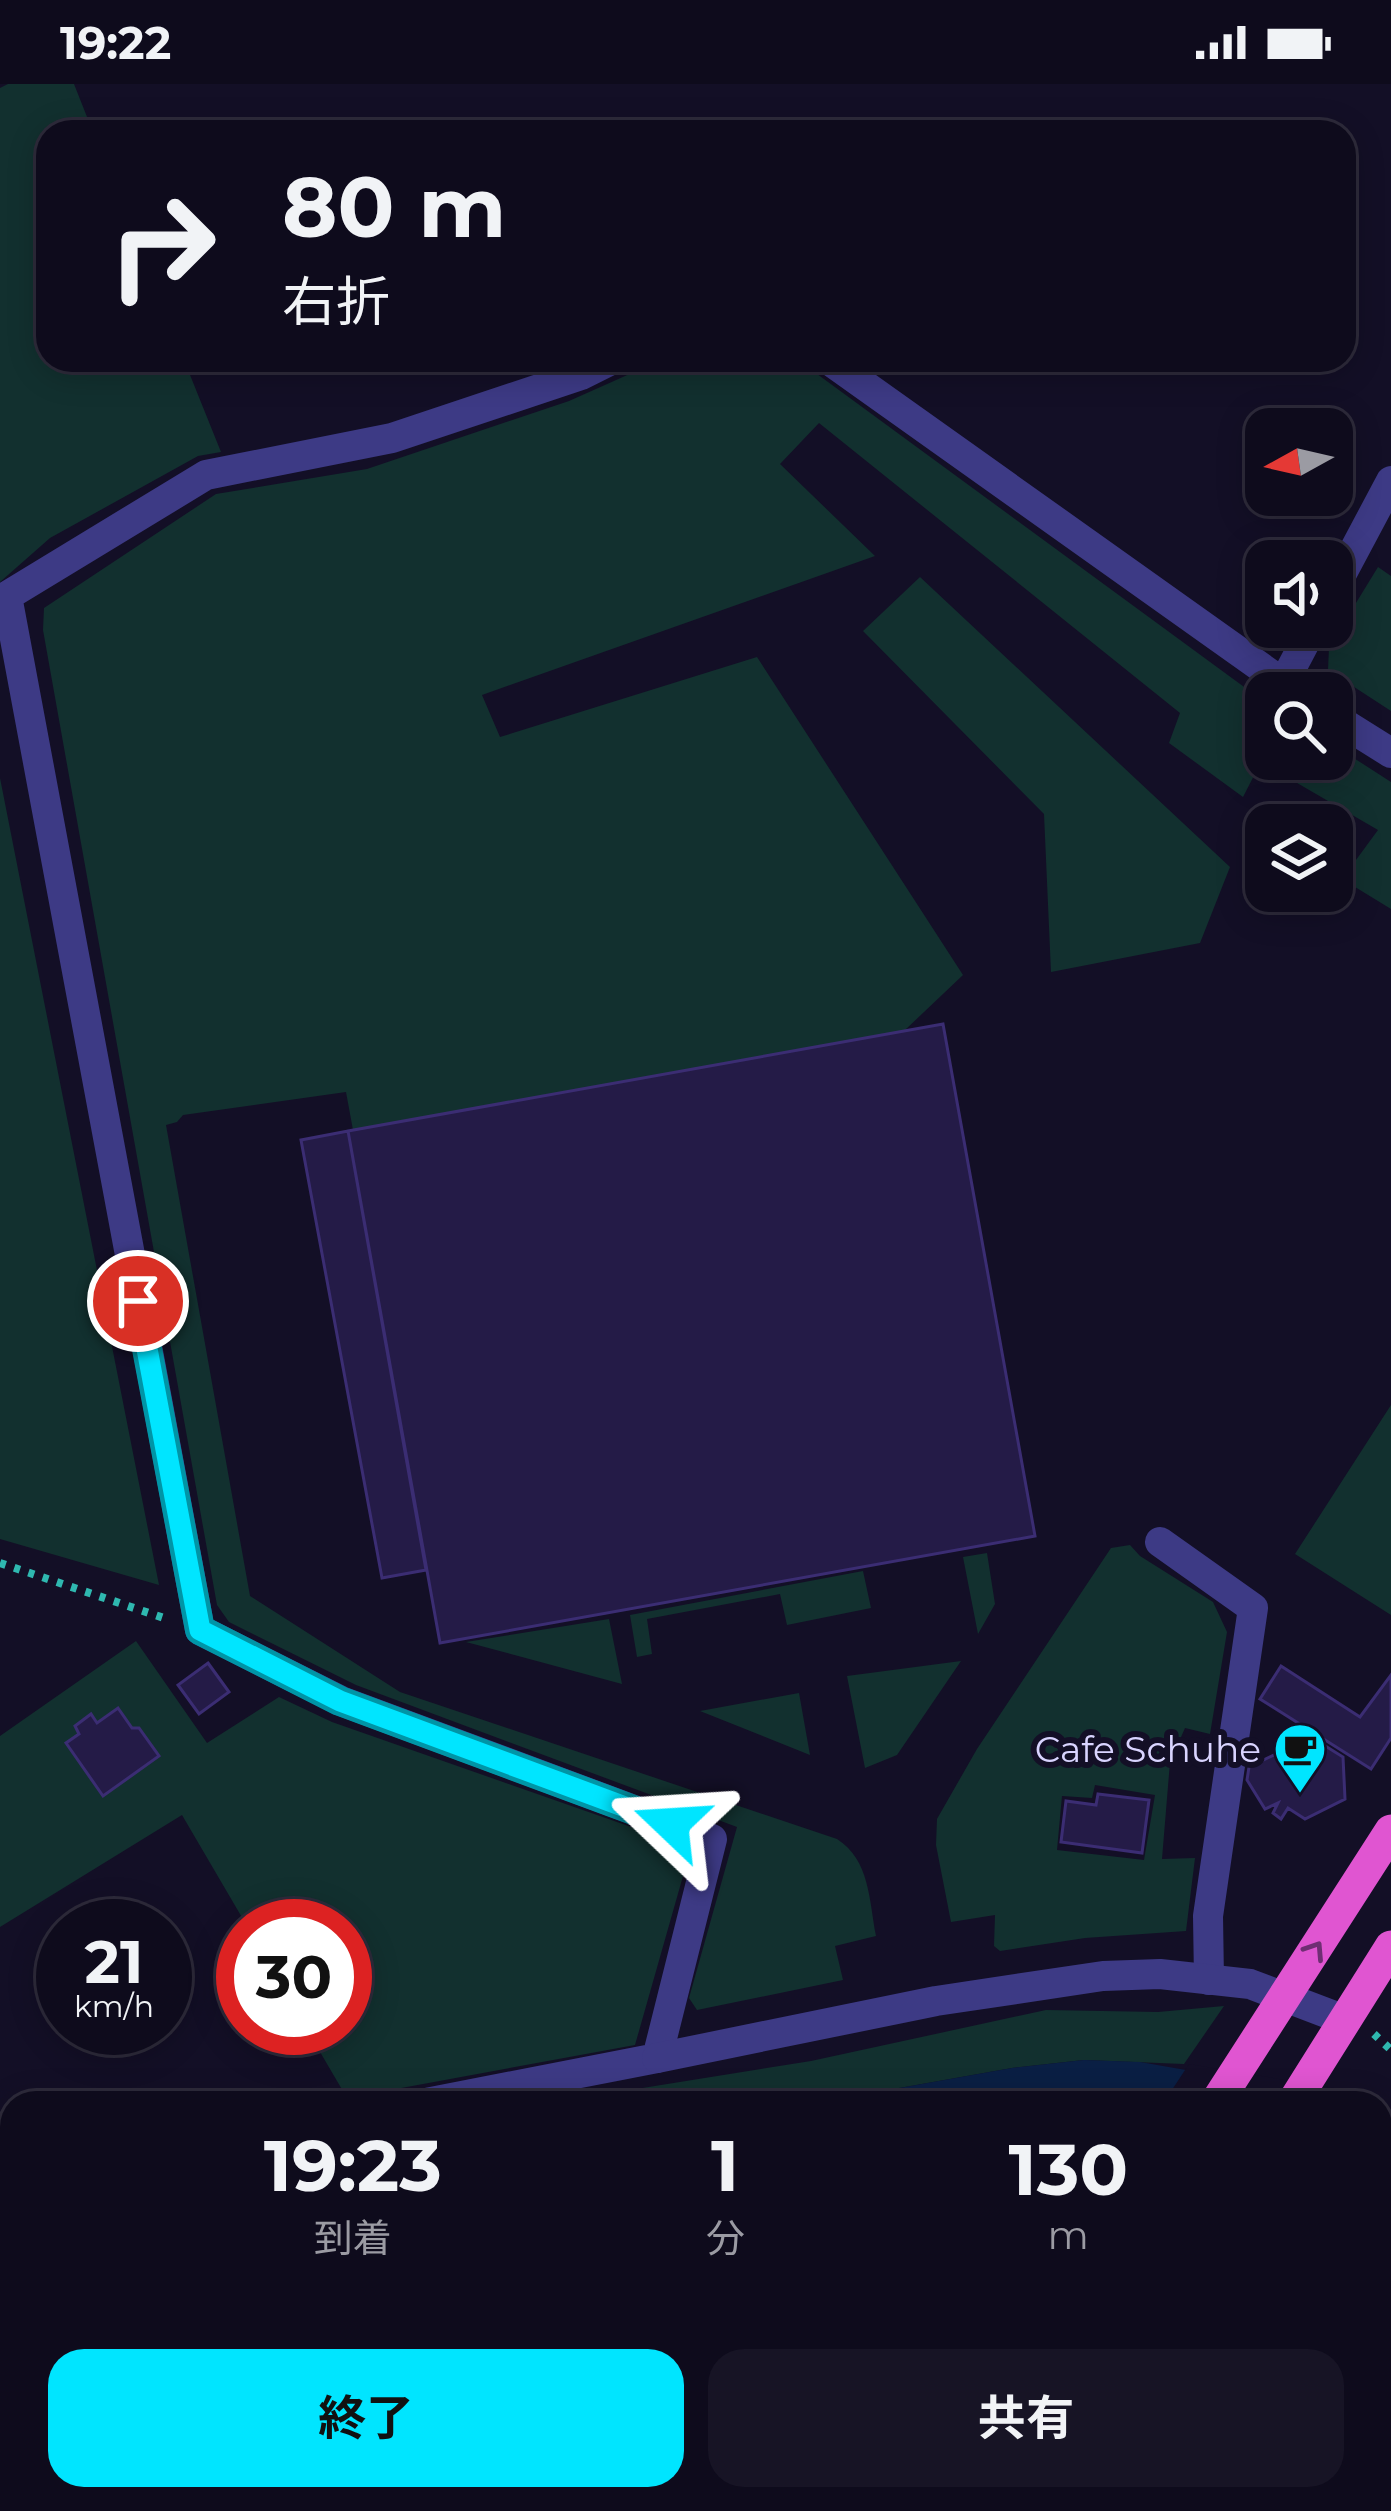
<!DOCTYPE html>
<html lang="ja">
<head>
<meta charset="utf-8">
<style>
  :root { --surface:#0e0b1c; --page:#171425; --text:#f1f3f6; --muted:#9b9ba3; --line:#2e2b3b; --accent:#00e5ff }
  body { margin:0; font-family:Montserrat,"Noto Sans JP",sans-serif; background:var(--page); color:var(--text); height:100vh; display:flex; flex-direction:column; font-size:45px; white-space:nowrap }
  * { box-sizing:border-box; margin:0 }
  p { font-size:39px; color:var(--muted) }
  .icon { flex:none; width:66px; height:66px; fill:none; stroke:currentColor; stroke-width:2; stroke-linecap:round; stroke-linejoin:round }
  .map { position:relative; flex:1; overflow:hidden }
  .side { position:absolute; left:0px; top:2007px; width:1392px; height:420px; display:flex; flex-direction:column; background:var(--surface); border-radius:36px 36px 0 0; box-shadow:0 6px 30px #0003,0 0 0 3px var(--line) }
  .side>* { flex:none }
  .hud { position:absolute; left:36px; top:36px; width:1320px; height:252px; border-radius:36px; box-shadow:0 6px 30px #0003,0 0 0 3px var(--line); background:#0e0b1c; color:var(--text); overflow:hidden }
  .needle { width:78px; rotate:262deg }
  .tools { position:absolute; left:1245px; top:324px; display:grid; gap:24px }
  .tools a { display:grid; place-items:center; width:108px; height:108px; border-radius:24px; background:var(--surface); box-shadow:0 6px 30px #0003,0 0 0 3px var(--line); font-size:60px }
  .speed { position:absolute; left:36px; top:1815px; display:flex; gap:24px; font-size:60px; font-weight:700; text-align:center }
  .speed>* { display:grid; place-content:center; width:156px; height:156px; border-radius:50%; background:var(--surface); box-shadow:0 6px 30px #0003,0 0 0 3px var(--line); line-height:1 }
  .speed small { font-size:30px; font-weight:400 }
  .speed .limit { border:18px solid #d22; background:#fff; color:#111 }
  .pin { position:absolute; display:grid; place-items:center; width:102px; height:102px; color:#fff; margin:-51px; border:6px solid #fff; border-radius:50%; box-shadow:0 3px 12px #0007 }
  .me { position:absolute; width:132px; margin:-66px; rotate:290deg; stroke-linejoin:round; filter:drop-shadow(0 0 9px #0008) }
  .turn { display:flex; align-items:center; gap:42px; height:252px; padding:0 48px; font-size:54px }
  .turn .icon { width:156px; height:156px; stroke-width:2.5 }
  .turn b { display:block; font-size:84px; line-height:102px }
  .eta { display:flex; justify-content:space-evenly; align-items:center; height:204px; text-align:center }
  .eta b { font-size:72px; font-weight:700; line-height:84px }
  .action { display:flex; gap:24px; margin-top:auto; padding:24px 48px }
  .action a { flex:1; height:138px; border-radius:36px; background:var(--accent); color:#111; font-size:48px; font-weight:700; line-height:138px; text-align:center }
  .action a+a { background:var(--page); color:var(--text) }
  .status { display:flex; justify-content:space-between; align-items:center; height:84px; padding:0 60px; background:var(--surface); direction:ltr }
  .status svg { height:33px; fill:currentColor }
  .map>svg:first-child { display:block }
  .green { fill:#12302f; fill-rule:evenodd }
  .water { fill:#0a1f44 }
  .pier { fill:#130f26 }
  .building { fill:#241b47; stroke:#3b2d73; stroke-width:3 }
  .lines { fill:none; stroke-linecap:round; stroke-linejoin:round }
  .path { stroke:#2fb8b0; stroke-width:8; stroke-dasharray:6 9; stroke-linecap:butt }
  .minor { stroke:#3d3a85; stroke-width:30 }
  .tertiary { stroke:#3d3a85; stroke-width:30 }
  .trunk { stroke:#e055d1; stroke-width:33 }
  .oneway { stroke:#6f2e73 }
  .route-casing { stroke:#0095a6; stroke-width:30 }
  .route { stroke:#00e5ff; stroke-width:21 }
  .labels { text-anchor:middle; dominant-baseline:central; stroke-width:12; stroke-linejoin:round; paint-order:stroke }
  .poi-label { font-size:36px; fill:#d9d4ff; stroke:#130f26; text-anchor:end }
</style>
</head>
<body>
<div class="status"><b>19:22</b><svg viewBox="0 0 49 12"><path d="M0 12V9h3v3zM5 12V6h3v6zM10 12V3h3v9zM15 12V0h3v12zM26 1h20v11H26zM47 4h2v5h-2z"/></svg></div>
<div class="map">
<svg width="1391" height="2427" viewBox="0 0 1391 2427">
  <rect width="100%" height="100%" fill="#130f26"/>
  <path class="green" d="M8 0H74L93 48H48V276H184L221 368 198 372 50 454 0 498V4Z
    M661 276H798L1266 619V675H1332V660L1391 698V825L1342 795 1378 746 1261 678 1243 713 1169 659 1180 629 819 339 780 380 875 472 482 611 500 653 757 573 963 891 904 947 353 1046 346 1008 183 1031 177 1038 166 1041 250 1512 400 1608 837 1755C870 1776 869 1816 876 1852L835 1862 843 1896 697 1926 689 1914 737 1743 356 1601 229 1538 217 1521 43 546 44 524 216 410 367 385 569 317Z
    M1378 483 1391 492V627L1328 586 1329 563Z
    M920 493 1230 783 1200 859 1051 888 1044 730 863 547Z
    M0 694 159 1501 0 1455Z
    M1391 1321V1531L1295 1470Z
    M1130 1461 1140 1472 1213 1518 1227 1548 1210 1650 1185 1644 1170 1678 1162 1775 1195 1774 1186 1847 1085 1854 1000 1867 994 1862 995 1831 951 1838 936 1761 937 1735 977 1665 1111 1464ZM1095 1701 1155 1711 1144 1776 1057 1766 1062 1712 1092 1714Z
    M987 1469 995 1520 978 1550 963 1473Z
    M863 1487 871 1524 787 1541 780 1510 647 1535 652 1570 637 1573 630 1531Z
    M609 1535 622 1600 466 1558Z
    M136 1557 207 1659 279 1613 332 1638 674 1758 685 1785 635 1961 347 2014 306 1944H345V1842H247L182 1731 0 1843V1652ZM118 1625 132 1644H139L158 1673 103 1711 66 1659 79 1650 91 1631 97 1639Z
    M961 1577 897 1671 865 1684 847 1592Z
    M799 1609 810 1671 700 1627Z
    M1224 1922 1184 1980 1084 1976 1012 1984 815 2019H549L811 1977 1046 1926 1158 1928Z
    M1138 2006 1161 2011 1156 2019H972L1015 2011Z
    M1380 2305 1391 2312V2427H1148L1156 2415H1380Z
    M422 2415H903L896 2427H424Z"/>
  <path class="water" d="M1084 1976 1140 1978 1376 2019H1197L1138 2006 1015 2011 972 2019H815L1012 1984Z"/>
  <path class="pier" d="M1189 1980 1358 2008 1350 2019 1164 2018Z"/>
  <path class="building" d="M943 940 1035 1452 440 1559 348 1047Z
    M348 1047 426 1486 382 1494 301 1056Z
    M208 1579 229 1608 199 1630 178 1601Z
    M1281 1582 1360 1633 1391 1591V1654L1371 1685 1260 1615Z
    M118 1624 132 1644H139L159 1672 103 1712 66 1659 79 1650 75 1642 91 1630 97 1639Z
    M1311 1653 1343 1673 1345 1715 1305 1735 1288 1724 1281 1735 1273 1729 1278 1719 1265 1725 1247 1696 1249 1683Z
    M1098 1710 1149 1716 1142 1769 1061 1758 1066 1717 1096 1721Z"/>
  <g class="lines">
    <path class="path" d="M0 1479 164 1534
      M1374 1950 1391 1966
      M1380 2149 1391 2156
      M1380 2282 1391 2289
      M0 2287 12 2286"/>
    <path class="minor" d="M829 276 1297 609
      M1332 508 1391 397
      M1283 600 1313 543
      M1332 632 1391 669
      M1160 1458 1253 1524 1208 1832 1209 1896
      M426 2019 657 1974 712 1755 341 1617 200 1546 7 512 206 391 392 354 581 291 611 276
      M0 2101 12 2099"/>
    <path class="tertiary" d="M657 1974 936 1917 1103 1892 1160 1890 1250 1900 1345 1936"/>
    <path class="trunk" d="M1216 2019 1391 1747
      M1293 2019 1391 1863
      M955 2427 963 2415
      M1031 2427 1039 2415"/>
  </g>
  <defs><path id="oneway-chevron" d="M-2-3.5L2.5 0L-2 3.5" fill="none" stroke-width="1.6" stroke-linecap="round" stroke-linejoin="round" transform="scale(3)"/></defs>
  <use class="oneway" href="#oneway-chevron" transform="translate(1315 1866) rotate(-57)"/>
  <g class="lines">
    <g class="route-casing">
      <path id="route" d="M138 1217 200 1546 340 1617 671 1740"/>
    </g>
    <use href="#route" class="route"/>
  </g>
  <defs>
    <g id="cafe-pin" transform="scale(2.7)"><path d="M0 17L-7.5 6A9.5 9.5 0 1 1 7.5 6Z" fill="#00e5ff" stroke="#130f26"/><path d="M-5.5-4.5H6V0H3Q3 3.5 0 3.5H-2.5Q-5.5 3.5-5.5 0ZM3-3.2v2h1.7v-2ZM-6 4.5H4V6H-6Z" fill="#111"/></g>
  </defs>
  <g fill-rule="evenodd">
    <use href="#cafe-pin" x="1300" y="1665"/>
  </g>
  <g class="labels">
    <g class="poi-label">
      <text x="1261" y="1665">Cafe Schuhe</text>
    </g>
  </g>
</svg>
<div class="tools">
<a><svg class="needle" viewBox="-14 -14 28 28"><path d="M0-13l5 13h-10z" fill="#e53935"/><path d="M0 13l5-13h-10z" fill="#9b9ba3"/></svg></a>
<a><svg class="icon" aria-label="sound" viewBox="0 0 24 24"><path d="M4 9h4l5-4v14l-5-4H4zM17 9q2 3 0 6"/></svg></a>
<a><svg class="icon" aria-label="search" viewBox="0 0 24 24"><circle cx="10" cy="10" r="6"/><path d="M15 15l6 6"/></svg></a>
<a><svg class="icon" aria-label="layers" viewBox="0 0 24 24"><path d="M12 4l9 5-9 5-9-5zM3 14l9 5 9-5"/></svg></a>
</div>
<div class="speed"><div>21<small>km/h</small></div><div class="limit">30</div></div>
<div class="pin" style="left:138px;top:1217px;background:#d93025"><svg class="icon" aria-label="arrive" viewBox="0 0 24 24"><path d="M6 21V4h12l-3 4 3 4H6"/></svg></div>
<svg class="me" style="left:671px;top:1740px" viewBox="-20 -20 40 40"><path d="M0-17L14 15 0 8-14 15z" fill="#00e5ff" stroke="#fff" stroke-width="4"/></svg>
<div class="hud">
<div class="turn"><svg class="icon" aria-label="right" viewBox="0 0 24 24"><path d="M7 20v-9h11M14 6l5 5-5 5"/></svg><div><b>80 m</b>右折</div></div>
</div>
<section class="side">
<div class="eta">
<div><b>19:23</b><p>到着</p></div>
<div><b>1</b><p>分</p></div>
<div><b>130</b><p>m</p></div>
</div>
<div class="action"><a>終了</a><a>共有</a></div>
</section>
</div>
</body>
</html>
